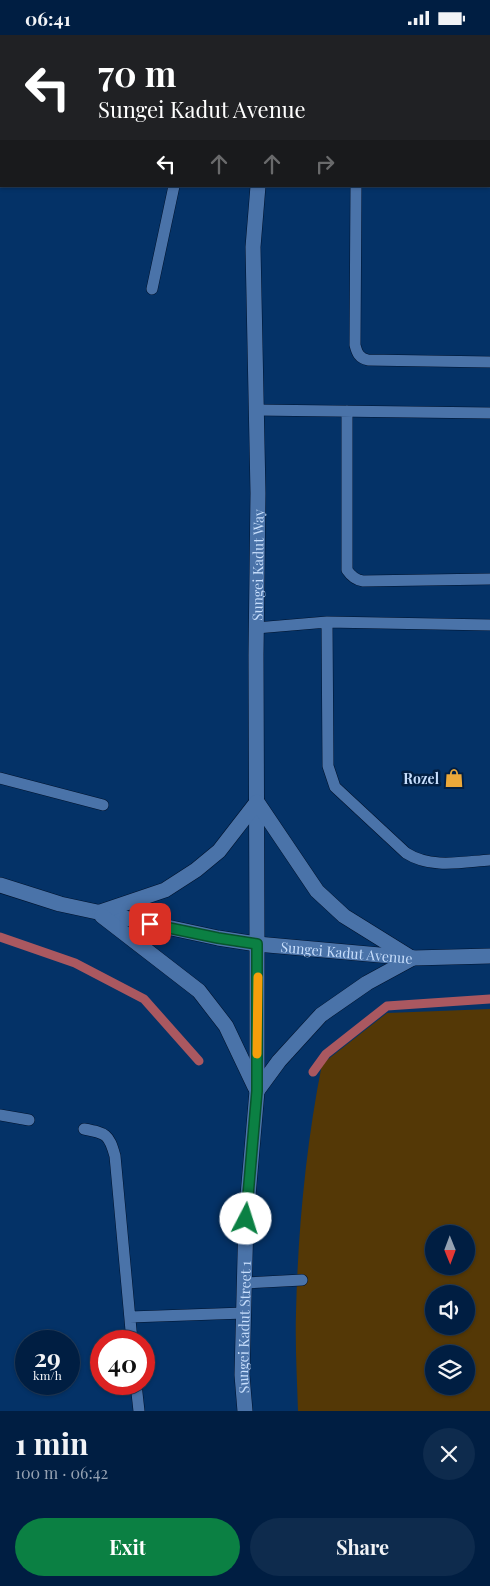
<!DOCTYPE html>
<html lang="en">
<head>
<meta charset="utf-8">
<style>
  :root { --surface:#001e42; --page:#0e2b4d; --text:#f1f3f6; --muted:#95a2b2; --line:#223c5b; --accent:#0b8043 }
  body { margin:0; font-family:"Playfair Display",serif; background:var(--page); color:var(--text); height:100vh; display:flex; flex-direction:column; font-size:19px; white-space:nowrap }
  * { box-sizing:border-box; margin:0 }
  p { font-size:16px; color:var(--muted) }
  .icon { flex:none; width:28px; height:28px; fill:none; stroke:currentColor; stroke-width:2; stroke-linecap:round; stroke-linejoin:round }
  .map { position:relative; height:1376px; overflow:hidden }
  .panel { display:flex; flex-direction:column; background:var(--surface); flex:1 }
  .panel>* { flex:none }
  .top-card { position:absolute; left:0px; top:0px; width:490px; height:152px; box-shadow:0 1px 4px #0004,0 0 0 1px var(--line); background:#202124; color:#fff; overflow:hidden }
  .needle { width:32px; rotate:179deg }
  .tools { position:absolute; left:425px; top:1190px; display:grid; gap:10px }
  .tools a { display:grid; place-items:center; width:50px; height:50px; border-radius:50%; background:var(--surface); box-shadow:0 1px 4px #0004,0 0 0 1px var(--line); font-size:25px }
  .speed { position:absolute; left:15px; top:1295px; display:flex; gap:10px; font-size:25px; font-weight:700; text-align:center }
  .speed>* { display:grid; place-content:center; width:65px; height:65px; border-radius:50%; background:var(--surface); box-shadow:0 1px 4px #0004,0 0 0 1px var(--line); line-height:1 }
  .speed small { font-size:12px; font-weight:400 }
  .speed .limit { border:8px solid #d22; background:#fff; color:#111 }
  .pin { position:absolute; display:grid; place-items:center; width:42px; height:42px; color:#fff; margin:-21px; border-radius:10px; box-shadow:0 2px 8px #0006 }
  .me { position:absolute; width:55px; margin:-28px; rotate:5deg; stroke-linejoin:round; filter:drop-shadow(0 0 4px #0008) }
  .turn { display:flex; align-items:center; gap:18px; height:105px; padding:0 15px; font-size:22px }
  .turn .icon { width:65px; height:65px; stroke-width:2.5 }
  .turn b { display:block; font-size:35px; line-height:42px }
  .lanes { display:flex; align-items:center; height:48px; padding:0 15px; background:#0003; justify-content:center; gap:25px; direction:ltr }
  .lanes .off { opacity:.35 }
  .round { display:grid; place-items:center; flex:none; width:52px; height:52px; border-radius:26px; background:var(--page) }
  .summary { display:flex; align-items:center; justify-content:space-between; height:85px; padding:0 15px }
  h1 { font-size:30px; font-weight:700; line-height:38px }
  .cta { display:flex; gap:10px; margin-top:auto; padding:10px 15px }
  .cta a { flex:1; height:58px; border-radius:30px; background:var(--accent); color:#fff; font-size:20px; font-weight:700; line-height:58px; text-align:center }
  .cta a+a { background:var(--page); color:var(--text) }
  .status { display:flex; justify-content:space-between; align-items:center; height:35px; padding:0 25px; background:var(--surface); direction:ltr }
  .status svg { height:14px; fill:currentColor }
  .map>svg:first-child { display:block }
  .built { fill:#043267; fill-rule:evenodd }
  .green { fill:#543806; fill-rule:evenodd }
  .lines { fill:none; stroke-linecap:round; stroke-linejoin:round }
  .stream { stroke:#aa5860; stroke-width:9 }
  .service-casing { stroke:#01122b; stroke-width:12 }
  .minor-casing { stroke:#01122b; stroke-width:16 }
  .tertiary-casing { stroke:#01122b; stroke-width:16 }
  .service { stroke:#4a73a9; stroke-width:11 }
  .minor { stroke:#4a73a9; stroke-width:15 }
  .tertiary { stroke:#4a73a9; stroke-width:15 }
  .route-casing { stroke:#07532c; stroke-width:12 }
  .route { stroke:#0b8043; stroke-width:9 }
  .slow { stroke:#f59e0b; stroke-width:9 }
  .labels { text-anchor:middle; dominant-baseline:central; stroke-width:5; stroke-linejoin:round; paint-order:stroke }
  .street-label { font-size:14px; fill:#c7defc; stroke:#021f43 }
  .poi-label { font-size:14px; font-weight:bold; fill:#c7defc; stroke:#021f43; text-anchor:end }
</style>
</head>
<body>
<div class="status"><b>06:41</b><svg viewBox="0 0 49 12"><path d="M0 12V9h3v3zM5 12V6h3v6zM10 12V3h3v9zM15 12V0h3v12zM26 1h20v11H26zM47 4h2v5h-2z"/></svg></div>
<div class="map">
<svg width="490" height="1376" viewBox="0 0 490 1376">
  <rect width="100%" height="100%" fill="#002858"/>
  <path class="built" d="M0 0H490V1376H0ZM1 1H489V151H1ZM434 1199H466V1231H434ZM434 1259H466V1291H434ZM26 1306H69V1349H26ZM101 1306H144V1349H101ZM434 1319H466V1351H434Z"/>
  <path class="green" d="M490 974V1376H298C297 1343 295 1310 296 1277 298 1194 306 1110 322 1029L387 978ZM434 1199H466V1231H434ZM434 1259H466V1291H434ZM434 1319H466V1351H434Z"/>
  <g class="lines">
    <path class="stream" d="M0 902 75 928 144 964 199 1026
      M313 1037 326 1019 387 971 490 964"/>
    <g class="service-casing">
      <path id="service" d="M220 0 230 1
        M425 0 430 1
        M206 1V0
        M401 1 405 0
        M483 1 484 0
        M356 151 355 310C357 318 359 323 368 325L490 327
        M152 254 174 151
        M256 375 490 378
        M347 376V535C351 541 355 545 363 546L490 544
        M327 587 328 731 335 752 406 818C431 834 462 827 490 825
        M256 593 327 587 490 590
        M0 743 103 770
        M0 1080 29 1085
        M84 1094C106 1098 109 1099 115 1121L132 1306
        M245 1248 302 1245
        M130 1282 244 1278
        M136 1349 139 1376"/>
    </g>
    <g class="minor-casing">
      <g id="minor">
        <path d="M274 1V0"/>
        <path id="s1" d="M257 909 256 620 258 458 253 212 258 151"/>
      </g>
    </g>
    <g class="tertiary-casing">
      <g id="tertiary">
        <path id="s2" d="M0 850 60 869 218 903 257 909 413 923 490 921"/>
        <path d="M100 877 165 855 196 835 219 816 257 767 317 856 344 881 410 922"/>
        <path d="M102 881 199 956 226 991 255 1052"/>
        <path d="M257 1056 279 1026 321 980 367 948 413 923"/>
        <path id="s3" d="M245 1376 242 1340 246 1184 257 1056V909"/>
      </g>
    </g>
    <use href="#service" class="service"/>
    <use href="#minor" class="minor"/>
    <use href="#tertiary" class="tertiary"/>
  </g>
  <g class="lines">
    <g class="route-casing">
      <path id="route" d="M150 889 218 903 257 909V1056L246 1184"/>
    </g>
    <use href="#route" class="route"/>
    <path class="slow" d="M257 1019 258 942"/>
  </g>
  <defs>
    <g id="shop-bare" transform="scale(1.5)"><path d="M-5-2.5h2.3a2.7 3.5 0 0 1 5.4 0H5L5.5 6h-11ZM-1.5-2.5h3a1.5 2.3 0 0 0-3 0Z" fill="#eca93a" stroke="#021f43" stroke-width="2.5" paint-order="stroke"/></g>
  </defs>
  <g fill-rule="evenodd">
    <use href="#shop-bare" x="454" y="743"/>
  </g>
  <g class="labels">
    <g class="street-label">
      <text stroke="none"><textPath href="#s1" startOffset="379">Sungei Kadut Way</textPath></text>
      <text stroke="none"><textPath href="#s2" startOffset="354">Sungei Kadut Avenue</textPath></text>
      <text stroke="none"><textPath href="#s3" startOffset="84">Sungei Kadut Street 1</textPath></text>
    </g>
    <g class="poi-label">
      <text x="439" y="743">Rozel</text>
    </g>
  </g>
</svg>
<div class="tools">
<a><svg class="needle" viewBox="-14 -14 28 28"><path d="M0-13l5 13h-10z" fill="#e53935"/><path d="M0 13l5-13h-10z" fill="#95a2b2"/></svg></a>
<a><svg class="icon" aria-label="sound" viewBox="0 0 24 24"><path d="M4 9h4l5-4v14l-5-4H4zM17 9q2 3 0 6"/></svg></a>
<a><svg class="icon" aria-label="layers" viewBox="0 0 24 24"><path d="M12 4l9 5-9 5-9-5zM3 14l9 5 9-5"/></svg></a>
</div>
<div class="speed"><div>29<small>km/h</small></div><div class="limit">40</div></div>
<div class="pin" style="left:150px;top:889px;background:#d93025"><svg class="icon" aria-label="arrive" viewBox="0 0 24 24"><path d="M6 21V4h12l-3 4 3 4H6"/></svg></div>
<svg class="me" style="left:246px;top:1184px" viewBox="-20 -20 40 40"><circle r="19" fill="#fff"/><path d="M0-13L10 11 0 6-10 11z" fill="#0b8043"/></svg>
<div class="top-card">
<div class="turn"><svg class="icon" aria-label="left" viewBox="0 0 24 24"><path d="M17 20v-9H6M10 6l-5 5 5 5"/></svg><div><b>70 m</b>Sungei Kadut Avenue</div></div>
<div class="lanes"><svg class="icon" aria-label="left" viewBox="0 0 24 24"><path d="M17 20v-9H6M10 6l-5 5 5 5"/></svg><svg class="icon off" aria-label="ahead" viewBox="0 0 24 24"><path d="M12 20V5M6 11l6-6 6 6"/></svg><svg class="icon off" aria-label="ahead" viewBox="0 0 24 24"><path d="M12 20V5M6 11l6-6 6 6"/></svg><svg class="icon off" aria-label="right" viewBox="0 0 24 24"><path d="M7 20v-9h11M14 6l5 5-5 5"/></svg></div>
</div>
</div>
<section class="panel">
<div class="summary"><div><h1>1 min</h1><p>100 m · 06:42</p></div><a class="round"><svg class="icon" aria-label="close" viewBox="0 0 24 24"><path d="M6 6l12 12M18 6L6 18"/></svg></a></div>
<div class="cta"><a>Exit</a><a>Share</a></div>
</section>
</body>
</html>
